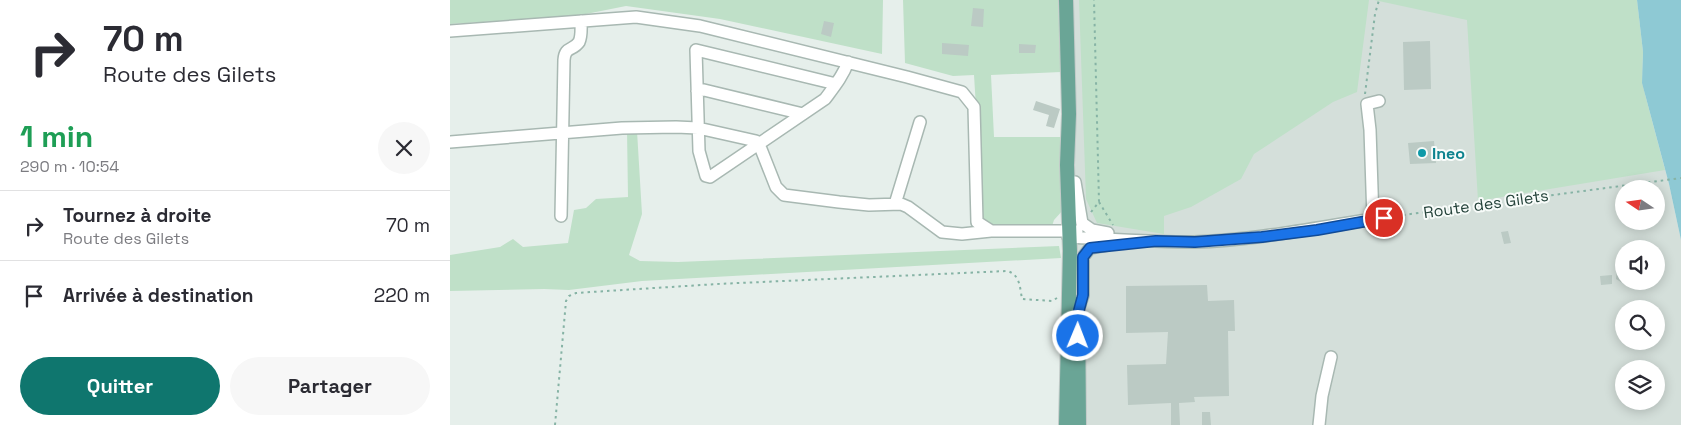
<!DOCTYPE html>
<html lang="fr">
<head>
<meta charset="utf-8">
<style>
  :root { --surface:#fff; --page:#f7f7f7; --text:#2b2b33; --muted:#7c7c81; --line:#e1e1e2; --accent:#0f766e }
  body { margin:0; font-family:"Space Grotesk",sans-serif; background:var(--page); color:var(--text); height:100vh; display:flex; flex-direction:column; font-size:19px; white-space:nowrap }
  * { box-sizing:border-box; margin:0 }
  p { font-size:16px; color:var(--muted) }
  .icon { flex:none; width:28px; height:28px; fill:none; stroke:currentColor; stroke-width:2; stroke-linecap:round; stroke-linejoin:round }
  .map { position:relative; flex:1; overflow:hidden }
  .drawer { display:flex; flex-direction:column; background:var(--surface); width:450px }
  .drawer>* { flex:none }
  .guide { background:#fff; color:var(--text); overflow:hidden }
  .needle { width:32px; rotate:283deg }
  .tools { position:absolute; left:1165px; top:180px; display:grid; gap:10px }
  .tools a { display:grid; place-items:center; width:50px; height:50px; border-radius:50%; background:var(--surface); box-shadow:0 2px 12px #0003; font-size:25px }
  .pin { position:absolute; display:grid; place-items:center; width:42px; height:42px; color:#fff; margin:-21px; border:2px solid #fff; border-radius:50%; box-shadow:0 1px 5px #0007 }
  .me { position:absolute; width:55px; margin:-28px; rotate:1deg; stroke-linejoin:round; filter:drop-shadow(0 0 4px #0008) }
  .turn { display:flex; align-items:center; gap:18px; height:105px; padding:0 20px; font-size:22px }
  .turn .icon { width:65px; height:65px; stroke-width:2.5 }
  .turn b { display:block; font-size:35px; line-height:42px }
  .round { display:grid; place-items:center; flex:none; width:52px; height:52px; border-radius:26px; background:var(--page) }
  .summary { display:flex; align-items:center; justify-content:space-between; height:85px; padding:0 20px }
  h1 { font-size:30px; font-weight:600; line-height:38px; color:#1e9e55 }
  .cta { display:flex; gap:10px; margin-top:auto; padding:10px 20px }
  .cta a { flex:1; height:58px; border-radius:30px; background:var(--accent); color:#fff; font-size:20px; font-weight:600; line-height:58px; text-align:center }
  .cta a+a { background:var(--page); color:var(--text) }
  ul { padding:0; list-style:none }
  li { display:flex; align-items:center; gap:15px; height:70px; padding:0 20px; border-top:1px solid var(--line) }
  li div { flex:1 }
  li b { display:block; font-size:19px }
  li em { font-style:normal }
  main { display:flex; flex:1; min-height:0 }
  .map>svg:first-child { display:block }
  .built { fill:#d4dfda; fill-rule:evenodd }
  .green { fill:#bfe0c8 }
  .water { fill:#8ec9d4 }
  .building { fill:#bbcac4 }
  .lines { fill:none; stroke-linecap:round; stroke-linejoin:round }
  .minor-casing { stroke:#a8b8b2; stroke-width:14 }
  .major-casing { stroke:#c2cac8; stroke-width:16 }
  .path { stroke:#86b3a5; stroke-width:2; stroke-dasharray:2.5 4; stroke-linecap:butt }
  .minor { stroke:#fff; stroke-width:11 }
  .major { stroke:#6aa596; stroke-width:14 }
  .route-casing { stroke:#114b97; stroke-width:12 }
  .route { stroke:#1a73e8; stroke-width:9 }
  .culture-dot { fill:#0f9aa8; stroke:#f7fbf9; stroke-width:2 }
  .labels { text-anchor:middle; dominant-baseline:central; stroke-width:4; stroke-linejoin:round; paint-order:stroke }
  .culture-label { font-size:16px; font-weight:bold; fill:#0d838f; stroke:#f7fbf9; text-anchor:start }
  .street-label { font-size:16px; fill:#24423a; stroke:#f7fbf9 }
</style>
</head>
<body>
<main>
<section class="drawer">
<div class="guide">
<div class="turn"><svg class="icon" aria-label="right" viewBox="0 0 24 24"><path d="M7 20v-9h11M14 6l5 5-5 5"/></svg><div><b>70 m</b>Route des Gilets</div></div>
</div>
<div class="summary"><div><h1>1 min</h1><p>290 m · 10:54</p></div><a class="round"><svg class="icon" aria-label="close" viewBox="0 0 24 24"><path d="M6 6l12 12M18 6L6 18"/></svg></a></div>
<ul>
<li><svg class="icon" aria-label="right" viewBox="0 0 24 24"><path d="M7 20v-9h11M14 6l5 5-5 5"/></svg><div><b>Tournez à droite</b><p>Route des Gilets</p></div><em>70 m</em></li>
<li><svg class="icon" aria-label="arrive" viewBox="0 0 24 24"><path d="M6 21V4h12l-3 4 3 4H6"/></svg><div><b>Arrivée à destination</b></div><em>220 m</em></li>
</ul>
<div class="cta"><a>Quitter</a><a>Partager</a></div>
</section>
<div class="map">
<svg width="1231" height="425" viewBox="0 0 1231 425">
  <rect width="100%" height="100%" fill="#e6efeb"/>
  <path class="built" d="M620 0H1187L1195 96 1219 184 1231 240V425H629L627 238ZM1174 189H1206V221H1174ZM1174 249H1206V281H1174ZM1174 309H1206V341H1174ZM1174 369H1206V401H1174Z"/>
  <path class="green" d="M0 0H433L432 54 270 19 176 6 126 16 0 24Z
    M453 0H608L611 72 541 75 544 137H612L613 210 604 220 602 226H545L533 220 524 75 503 76 455 63Z
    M629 0H919L907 92 883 102 804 154 791 179 741 207 714 216V234L647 223 636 199Z
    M924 0H1187L1193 52 1192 83 1215 170 1028 201 1017 20Z
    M177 130 187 131 192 214 179 255 190 261 228 262 609 246 611 258 192 281 119 290 94 289 0 291V255L50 247 63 239 73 247 118 243 124 210 136 208 146 199 178 197Z"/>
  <path class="water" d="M1187 0H1231V240L1219 184 1192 83 1193 52Z"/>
  <path class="building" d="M523 8 534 9 533 27 521 26Z
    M374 21 384 23 381 37 371 34Z
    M980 41 981 89 954 90 953 42Z
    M492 43 519 45 518 56 492 54Z
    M569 44 586 45 585 53H569Z
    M586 101 610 109 604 128 596 126 599 115 583 110Z
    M984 141 986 163 960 164 958 143Z
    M1058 231 1061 243 1054 244 1051 232Z
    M1168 256H1174V284L1166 279Z
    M1162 275V284L1151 285 1150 276Z
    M757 285 758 301 784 300 785 331H778L779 396 744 397 745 402 729 403 730 425H721V403L678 405 677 365 716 364 718 332 676 333V286Z
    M752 412H760L761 425H752Z"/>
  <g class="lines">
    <g class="minor-casing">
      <path id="minor" d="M0 31 186 17 250 26 457 77 512 92 524 107 527 222 541 231H627
        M386 84 246 50 249 151 256 176 260 177 375 99C384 87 393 76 398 62
        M247 91 254 90 353 114
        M0 142 172 128 226 127 248 128 306 141 311 149 326 187 334 195 389 202 419 205 451 204 458 207 492 232 512 234 541 231
        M625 182 632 223 642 230 658 233
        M445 204 470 122
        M111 216 114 60C115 46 123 51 129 42 132 36 131 27 131 21
        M923 219 920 130 917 104 929 101
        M618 237C660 239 702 242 744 242 812 240 877 225 944 216
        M628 311 633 295V257L640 248 657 245
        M869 425 872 396 881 357"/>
    </g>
    <g class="major-casing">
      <path id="major" d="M616 0 619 114 617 165 620 251 616 425
        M628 304 629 425"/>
    </g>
    <path class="path" d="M915 94 925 14 929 0
      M649 202 663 225
      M641 212 649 202 644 0
      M953 215 1231 178
      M105 425 116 301 119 296 126 293 267 284 557 271C570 274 570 288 572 299L602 301 607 298"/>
    <use href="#minor" class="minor"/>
    <use href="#major" class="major"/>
  </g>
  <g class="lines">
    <g class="route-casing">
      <path id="route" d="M628 336V314L633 295V257L640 248 706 241 745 242 812 237 867 230 934 218"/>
    </g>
    <use href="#route" class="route"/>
  </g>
  <circle class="culture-dot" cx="972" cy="153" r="5"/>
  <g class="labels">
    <g class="culture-label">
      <text x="982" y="153">Ineo</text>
    </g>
    <g class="street-label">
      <text transform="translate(1036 204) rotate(-8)">Route des Gilets</text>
    </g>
  </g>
</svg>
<div class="tools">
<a><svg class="needle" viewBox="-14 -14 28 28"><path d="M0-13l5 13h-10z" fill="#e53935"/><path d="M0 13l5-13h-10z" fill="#7c7c81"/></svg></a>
<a><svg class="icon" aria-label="sound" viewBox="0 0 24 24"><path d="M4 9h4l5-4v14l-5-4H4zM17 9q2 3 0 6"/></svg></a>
<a><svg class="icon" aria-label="search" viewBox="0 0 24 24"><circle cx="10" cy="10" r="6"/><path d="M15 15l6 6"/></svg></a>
<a><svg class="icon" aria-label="layers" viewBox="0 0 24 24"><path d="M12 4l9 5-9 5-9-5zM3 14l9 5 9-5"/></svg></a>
</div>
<div class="pin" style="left:934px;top:218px;background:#d93025"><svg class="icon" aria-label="arrive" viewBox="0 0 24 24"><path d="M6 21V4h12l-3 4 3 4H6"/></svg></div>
<svg class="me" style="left:628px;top:336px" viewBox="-20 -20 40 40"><circle r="17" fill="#1a73e8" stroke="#fff" stroke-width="3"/><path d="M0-11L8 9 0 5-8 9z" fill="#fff"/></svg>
</div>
</main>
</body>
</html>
